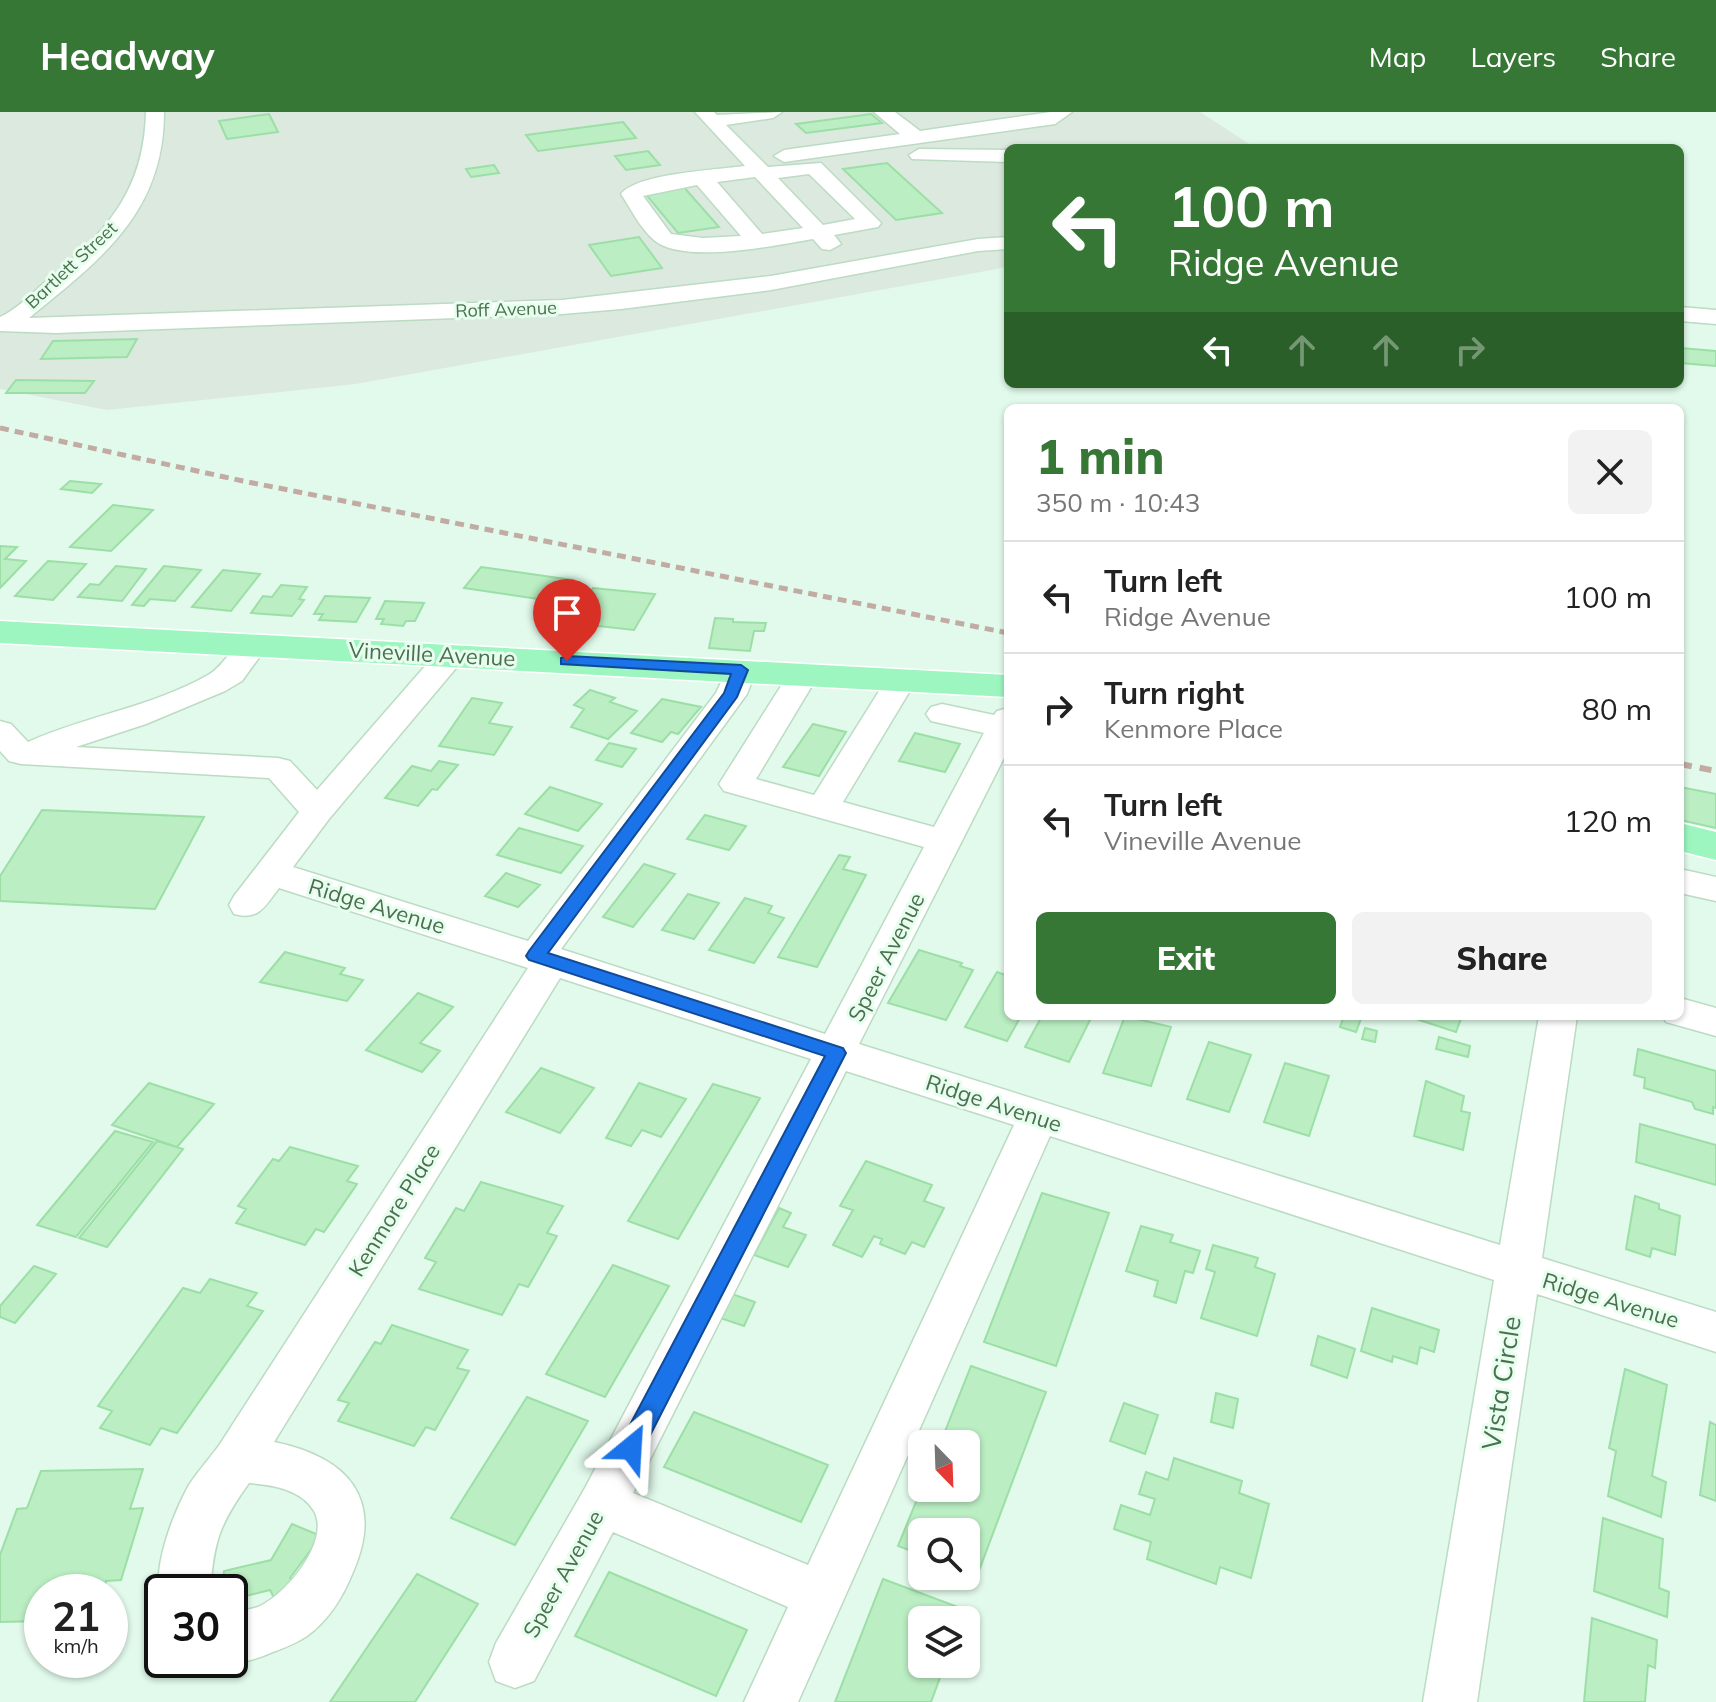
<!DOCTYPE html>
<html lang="en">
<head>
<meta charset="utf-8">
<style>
  :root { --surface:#fff; --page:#f2f2f2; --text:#222; --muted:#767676; --line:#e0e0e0; --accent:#367735 }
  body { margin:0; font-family:Mulish,sans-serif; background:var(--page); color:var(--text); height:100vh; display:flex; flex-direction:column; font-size:30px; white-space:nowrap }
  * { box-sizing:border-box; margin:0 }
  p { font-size:26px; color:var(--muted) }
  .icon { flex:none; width:44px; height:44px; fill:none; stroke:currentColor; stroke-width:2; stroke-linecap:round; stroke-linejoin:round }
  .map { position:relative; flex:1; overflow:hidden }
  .details { position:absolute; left:1004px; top:292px; width:680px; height:616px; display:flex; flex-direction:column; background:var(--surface); border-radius:12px; box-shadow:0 2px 6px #0004 }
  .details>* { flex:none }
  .banner { position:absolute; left:1004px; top:32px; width:680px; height:244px; border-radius:12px; box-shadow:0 2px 6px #0004; background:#367735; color:#fff; overflow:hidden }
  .needle { width:52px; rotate:157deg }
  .tools { position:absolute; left:908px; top:1318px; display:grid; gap:16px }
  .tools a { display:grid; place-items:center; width:72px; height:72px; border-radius:12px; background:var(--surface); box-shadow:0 2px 6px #0004; font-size:40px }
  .speed { position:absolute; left:24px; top:1462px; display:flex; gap:16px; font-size:40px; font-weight:700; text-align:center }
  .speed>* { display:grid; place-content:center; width:104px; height:104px; border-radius:50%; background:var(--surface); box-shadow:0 2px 6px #0004; line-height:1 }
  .speed small { font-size:20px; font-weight:400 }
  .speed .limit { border:4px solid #111; border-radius:12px; background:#fff; color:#111 }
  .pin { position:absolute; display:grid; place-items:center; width:68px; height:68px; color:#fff; margin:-82px -34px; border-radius:50% 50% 50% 0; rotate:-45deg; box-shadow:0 0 8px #0007 }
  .pin .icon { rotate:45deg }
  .me { position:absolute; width:88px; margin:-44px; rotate:27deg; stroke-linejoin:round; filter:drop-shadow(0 0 6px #0008) }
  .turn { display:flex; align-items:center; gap:28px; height:168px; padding:0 32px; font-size:36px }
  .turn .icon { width:104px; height:104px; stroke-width:2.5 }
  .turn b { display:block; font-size:56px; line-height:68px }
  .lanes { display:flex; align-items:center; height:76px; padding:0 32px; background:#0003; justify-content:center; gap:40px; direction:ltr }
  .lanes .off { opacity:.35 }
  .round { display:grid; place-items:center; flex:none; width:84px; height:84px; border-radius:12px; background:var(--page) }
  .overview { display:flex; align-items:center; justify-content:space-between; height:136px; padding:0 32px }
  h1 { font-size:48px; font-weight:800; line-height:60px; color:var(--accent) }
  .action { display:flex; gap:16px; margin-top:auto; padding:16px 32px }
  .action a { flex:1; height:92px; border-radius:12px; background:var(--accent); color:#fff; font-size:32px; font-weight:800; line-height:92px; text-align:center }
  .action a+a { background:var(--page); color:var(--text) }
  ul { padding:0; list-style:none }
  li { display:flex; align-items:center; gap:24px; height:112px; padding:0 32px; border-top:2px solid var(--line) }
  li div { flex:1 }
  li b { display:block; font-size:30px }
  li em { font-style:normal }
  header { display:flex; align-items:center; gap:48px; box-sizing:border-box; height:112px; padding:0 40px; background:var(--accent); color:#fff }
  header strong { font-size:38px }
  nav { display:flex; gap:44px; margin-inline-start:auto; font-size:28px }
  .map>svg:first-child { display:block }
  .industrial { fill:#dce9df }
  .building { fill:#bbeec3; stroke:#9cdfa6; stroke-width:2 }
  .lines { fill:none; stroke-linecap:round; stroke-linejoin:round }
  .minor-casing { stroke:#bcdbc3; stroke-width:3 }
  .major-casing { stroke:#fff; stroke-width:3 }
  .minor { fill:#fff; fill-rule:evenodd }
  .major { fill:#9df6c0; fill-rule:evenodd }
  .rail-far1 { stroke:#c2aba2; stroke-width:5; stroke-dasharray:9 6; stroke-linecap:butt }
  .rail { stroke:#c2aba2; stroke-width:6; stroke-dasharray:12 8; stroke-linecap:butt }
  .route { fill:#1a73e8; stroke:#114b97; stroke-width:2 }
  .labels { text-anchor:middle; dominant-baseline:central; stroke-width:6; stroke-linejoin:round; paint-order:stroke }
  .far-street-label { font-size:18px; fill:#4a704f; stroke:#e7feef }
  .street-label { font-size:22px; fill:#4a704f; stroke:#e7feef }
  .near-street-label { font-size:26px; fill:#4a704f; stroke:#e7feef }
</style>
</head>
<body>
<header>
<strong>Headway</strong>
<nav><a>Map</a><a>Layers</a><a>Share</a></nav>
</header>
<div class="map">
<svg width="1716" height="1590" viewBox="0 0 1716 1590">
  <rect width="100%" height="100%" fill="#e1faeb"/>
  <path class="industrial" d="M0 0H1200L1251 33 1246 36H1008V154L997 157 356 272 107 298 0 277Z"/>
  <path class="building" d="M269 2 278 20 227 27 219 9Z
    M871 2 882 11 806 21 796 12Z
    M623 10 636 26 538 39 526 23Z
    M648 39 660 53 626 58 615 44Z
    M887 51 942 101 896 108 843 57Z
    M494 53 499 61 471 65 466 57Z
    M682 73 719 115 678 121 643 79Z
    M639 125 662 156 611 164 589 133Z
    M137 227 127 245 41 247 53 229Z
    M1680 236 1716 239V254L1680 251Z
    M16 268 94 269 85 281H6Z
    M70 369 101 372 92 381 61 377Z
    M113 393 153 398 111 439 70 435Z
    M0 434 17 435 5 447 26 449 0 476Z
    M48 449 86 452 53 488 15 484Z
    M116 454 146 457 122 489 78 485 90 472 99 473Z
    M164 454 201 458 175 489 150 487 144 494 132 493Z
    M481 455 573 468 558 490 464 476Z
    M223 458 260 462 231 499 192 495Z
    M281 473 307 475 299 487 304 488 292 504 251 501 263 484 272 485Z
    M593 476 655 482 634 518 571 511Z
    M325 484 370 486 356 510 319 508 323 502H314Z
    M385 489 424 491 415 509H406L403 514 381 512 384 507H376Z
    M715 506 733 507V510L766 511 764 519H754L750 539 709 536Z
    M590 578 615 586 610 590 637 599 608 627 571 615 584 597 574 593Z
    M472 586 502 591 489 611 512 615 494 643 439 634Z
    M662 587 701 595 678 622 671 620 662 630 631 621Z
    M813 612 846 620 819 664 783 655Z
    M915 621 960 632 945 660 899 649Z
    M609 631 636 637 622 655 596 648Z
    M439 649 458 653 437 678 432 677 418 694 385 686 412 654 431 659Z
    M550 675 602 692 578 719 525 702Z
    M1680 675 1716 682V716L1680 708Z
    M42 698 204 705 155 797 0 789V764Z
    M705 703 746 714 729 738 687 727Z
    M519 716 583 734 561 761 497 743Z
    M839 743 850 745 843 757 866 763 817 855 778 845Z
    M644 752 675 762 633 815 603 805Z
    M506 761 540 773 518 795 485 784Z
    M688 782 719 791 694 827 662 818Z
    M745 786 772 794 768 801 784 806 754 851 709 838Z
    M919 838 962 851 960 854 973 858 946 908 888 891Z
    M285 840 345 856 340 862 363 868 347 889 260 870Z
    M997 860 1008 864V904H1021L1007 929 965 915Z
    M418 881 453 895 420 931 440 939 422 960 366 938Z
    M1042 904H1092L1069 950 1025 935Z
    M1125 904 1171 915 1151 974 1103 961Z
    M1344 904H1362L1356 920 1340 915Z
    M1407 904H1462L1456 920Z
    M1365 916 1377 919 1375 930 1362 927Z
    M1439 925 1470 934 1468 945 1436 937Z
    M1209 930 1251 943 1229 1000 1187 987Z
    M1638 937 1716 959V996L1713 995V1002L1695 997 1692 990 1644 976 1645 966 1634 963Z
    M1285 951 1329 964 1309 1024 1264 1010Z
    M541 956 594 976 560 1021 506 1000Z
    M1426 969 1464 984 1461 999 1470 1001 1463 1038 1414 1024Z
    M149 971 214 992 177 1035 112 1013Z
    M639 971 686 987 661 1025 642 1018 631 1034 606 1026Z
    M713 972 760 986 678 1127 628 1109Z
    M1640 1012 1716 1033V1073L1636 1050Z
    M115 1019 153 1030 76 1125 37 1113Z
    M157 1029 183 1037 107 1135 79 1126Z
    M290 1035 358 1054 347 1069 357 1072 324 1120 316 1117 305 1133 236 1111 246 1097 238 1094 273 1047 279 1049Z
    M866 1049 932 1073 924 1089 944 1096 924 1135 912 1130 905 1142 880 1132 882 1127 874 1124 862 1145 833 1133 853 1098 840 1094Z
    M481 1070 563 1094 547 1121 557 1124 528 1175 519 1172 502 1203 419 1177 436 1150 425 1146 456 1096 464 1099Z
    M1042 1081 1109 1101 1056 1254 984 1230Z
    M1635 1084 1659 1092V1097L1680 1104 1675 1143 1652 1136 1650 1145 1626 1137Z
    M779 1096 791 1101 783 1115 806 1123 788 1155 754 1143Z
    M1141 1114 1173 1123 1170 1130 1200 1139 1193 1161 1185 1159 1176 1191 1154 1184 1158 1169 1126 1159Z
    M1213 1133 1258 1146 1255 1155 1275 1162 1257 1224 1201 1206 1215 1160 1206 1157Z
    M613 1153 669 1174 605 1285 546 1262Z
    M34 1154 56 1162 15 1211 0 1205V1194Z
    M210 1167 257 1181 247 1194 263 1199 177 1321 161 1316 150 1333 100 1316 112 1299 98 1294 183 1176 200 1181Z
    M732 1182 755 1190 744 1214 720 1206Z
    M1372 1196 1439 1218 1434 1240 1420 1235 1417 1252 1393 1244 1392 1250 1361 1239Z
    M392 1213 468 1238 457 1256 469 1259 435 1318 426 1315 414 1334 338 1309 349 1291 338 1288 375 1230 381 1232Z
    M1318 1224 1355 1237 1347 1266 1311 1253Z
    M971 1254 1046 1280 977 1464 966 1460V1420H922V1443L898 1434 922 1375 966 1376V1332H940Z
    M1625 1257 1667 1273 1652 1364 1666 1370 1661 1405 1608 1384 1616 1339 1609 1336Z
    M1216 1281 1238 1287 1233 1316 1211 1310Z
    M527 1285 588 1309 515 1433 451 1406Z
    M1124 1291 1158 1303 1145 1342 1110 1329Z
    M694 1300 828 1353 801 1410 664 1355Z
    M1710 1310 1716 1313V1389L1700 1383Z
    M1174 1346 1242 1369 1239 1381 1269 1392 1251 1466 1220 1455 1216 1472 1147 1447 1151 1430 1114 1417 1121 1393 1150 1403 1155 1387 1139 1382 1146 1360 1168 1368Z
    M143 1357 130 1397 143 1396 121 1468 106 1469 103 1480H42V1509L0 1510V1443L17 1397 27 1396 41 1359Z
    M1603 1406 1663 1427 1659 1476 1669 1480 1667 1505 1594 1479Z
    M292 1412 321 1424 290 1466 294 1473 274 1486 270 1478 230 1488V1480H221L224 1459 271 1448Z
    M609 1460 747 1518 716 1584 575 1524Z
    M417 1462 478 1492 415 1590H330Z
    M883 1467 966 1498 962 1508H922V1552H945L931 1590H835Z
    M1592 1506 1657 1528 1655 1556 1648 1553 1645 1590H1584Z"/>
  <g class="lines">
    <g class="minor-casing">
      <path id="minor" d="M146 0H164C164 101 101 147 29 206L562 188 771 164 978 127 1008 125V137L978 139 771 178 621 197 562 202 56 221 0 219V205C15 199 30 183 43 172 104 122 144 82 146 0Z
        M695 0H714L717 3 782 0 773 6 726 13 768 55 821 51 881 111 878 115 834 123 841 132 830 138 822 137 813 127C777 133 683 153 654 128 640 116 631 97 621 82 638 61 716 58 745 54ZM809 62 855 107 823 113 778 66ZM755 65 803 116 762 122 717 70ZM697 73 741 124 703 126 671 122 643 84Z
        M874 0H895L920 19 1051 0H1072L1055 12 784 50 774 44 784 38 900 22Z
        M919 37 1008 38V50L912 47 909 43Z
        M1680 195 1716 198V212L1680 209Z
        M253 524 264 527 268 533 242 569 225 579 146 612 76 635 278 646 290 649 317 678 440 537 451 534 462 537 466 543 462 549 329 707 293 755 528 829 716 581 730 551 741 549 752 551 756 558 747 582 561 837 825 922 924 735 724 679 719 672 793 555 804 553 815 555 819 562 756 667 814 683 891 560 902 558 913 560 917 567 843 690 934 715 984 621 931 609 926 602 931 595 942 592 994 603 997 599 1008 596V638L859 932 1500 1133 1539 904H1577L1542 1146 1716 1200V1240L1537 1182 1477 1590H1423L1494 1168 1050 1024 798 1590H744L788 1495 613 1420 534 1569 515 1576 496 1569 489 1550 496 1531 585 1376 811 947 560 866 274 1330C348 1345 385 1387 353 1460 343 1485 329 1508 307 1524 295 1532 281 1537 268 1542 253 1548 236 1554 221 1548H230V1500C240 1499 251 1498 260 1494 286 1482 331 1429 314 1399 301 1377 272 1373 249 1371 219 1413 214 1429 210 1480H162V1488C150 1459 174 1400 189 1373 198 1359 210 1346 220 1332L528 856 279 776C265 794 259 809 234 802L229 793 234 784 299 700 269 666 21 652 9 649 0 639V609L11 612 28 630C85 604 152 595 208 563 226 553 233 529 253 524ZM846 959 1014 1013 808 1453 633 1381Z
        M1680 757 1716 765V789L1680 781Z
        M1680 886 1716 896V924L1666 910 1663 904H1680Z"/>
    </g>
    <g class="major-casing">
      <path id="major" d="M0 509 1008 563V585L0 531Z
        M1680 711 1716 720V748L1680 739Z"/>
    </g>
    <use href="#minor" class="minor"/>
    <use href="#major" class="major"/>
    <path class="rail-far1" d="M0 316 243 369 1008 521"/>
    <path class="rail" d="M1680 652 1716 659"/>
  </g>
  <path class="route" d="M567 544 741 553 748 558 737 585 548 841 843 936 846 941 640 1343 631 1347 622 1343 619 1336 622 1328 825 944 529 848 526 844 529 839 724 581 731 562 561 552V546Z"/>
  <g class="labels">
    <g class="far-street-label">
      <text transform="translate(71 153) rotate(-43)">Bartlett Street</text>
      <text transform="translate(506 197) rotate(-2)">Roff Avenue</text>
    </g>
    <g class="street-label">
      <text transform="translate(432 542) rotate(3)">Vineville Avenue</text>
      <text transform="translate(377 794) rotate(17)">Ridge Avenue</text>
      <text transform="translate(886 845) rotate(-63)">Speer Avenue</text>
      <text transform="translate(994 991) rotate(18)">Ridge Avenue</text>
      <text transform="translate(394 1098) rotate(-58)">Kenmore Place</text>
      <text transform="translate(1611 1188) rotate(17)">Ridge Avenue</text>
      <text transform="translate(563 1462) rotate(-61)">Speer Avenue</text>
    </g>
    <g class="near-street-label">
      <text transform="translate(1501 1271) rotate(-81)">Vista Circle</text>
    </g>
  </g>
</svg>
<div class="tools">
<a><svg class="needle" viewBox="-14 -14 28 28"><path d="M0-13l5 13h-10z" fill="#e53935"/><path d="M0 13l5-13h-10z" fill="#767676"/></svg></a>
<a><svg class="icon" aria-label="search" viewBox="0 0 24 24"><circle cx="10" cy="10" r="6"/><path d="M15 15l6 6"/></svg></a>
<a><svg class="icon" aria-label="layers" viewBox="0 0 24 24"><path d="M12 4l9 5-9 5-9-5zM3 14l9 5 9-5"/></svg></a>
</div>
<div class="speed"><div>21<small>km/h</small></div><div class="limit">30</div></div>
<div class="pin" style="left:567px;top:549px;background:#d93025"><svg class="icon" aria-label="arrive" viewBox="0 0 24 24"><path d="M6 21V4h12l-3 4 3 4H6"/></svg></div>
<svg class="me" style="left:631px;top:1336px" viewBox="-20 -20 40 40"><path d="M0-17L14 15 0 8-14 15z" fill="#1a73e8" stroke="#fff" stroke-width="4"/></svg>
<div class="banner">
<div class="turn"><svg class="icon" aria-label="left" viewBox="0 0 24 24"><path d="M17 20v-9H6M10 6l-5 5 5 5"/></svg><div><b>100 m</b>Ridge Avenue</div></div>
<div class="lanes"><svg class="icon" aria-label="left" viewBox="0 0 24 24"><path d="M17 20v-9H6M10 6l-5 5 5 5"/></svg><svg class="icon off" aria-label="ahead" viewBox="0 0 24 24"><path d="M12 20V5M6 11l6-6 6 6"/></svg><svg class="icon off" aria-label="ahead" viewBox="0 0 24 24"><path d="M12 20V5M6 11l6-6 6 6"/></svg><svg class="icon off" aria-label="right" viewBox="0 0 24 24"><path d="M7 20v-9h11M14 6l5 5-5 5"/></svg></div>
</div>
<section class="details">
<div class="overview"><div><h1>1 min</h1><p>350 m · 10:43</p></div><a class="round"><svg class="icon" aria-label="close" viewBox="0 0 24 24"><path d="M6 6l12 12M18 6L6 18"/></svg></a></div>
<ul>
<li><svg class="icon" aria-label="left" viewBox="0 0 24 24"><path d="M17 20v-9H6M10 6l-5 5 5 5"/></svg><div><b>Turn left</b><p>Ridge Avenue</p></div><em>100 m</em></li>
<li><svg class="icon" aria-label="right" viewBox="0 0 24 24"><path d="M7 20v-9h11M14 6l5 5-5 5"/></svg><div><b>Turn right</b><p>Kenmore Place</p></div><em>80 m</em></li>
<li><svg class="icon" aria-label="left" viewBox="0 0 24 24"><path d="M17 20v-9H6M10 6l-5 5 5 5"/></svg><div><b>Turn left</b><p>Vineville Avenue</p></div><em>120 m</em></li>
</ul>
<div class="action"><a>Exit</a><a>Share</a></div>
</section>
</div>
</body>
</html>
